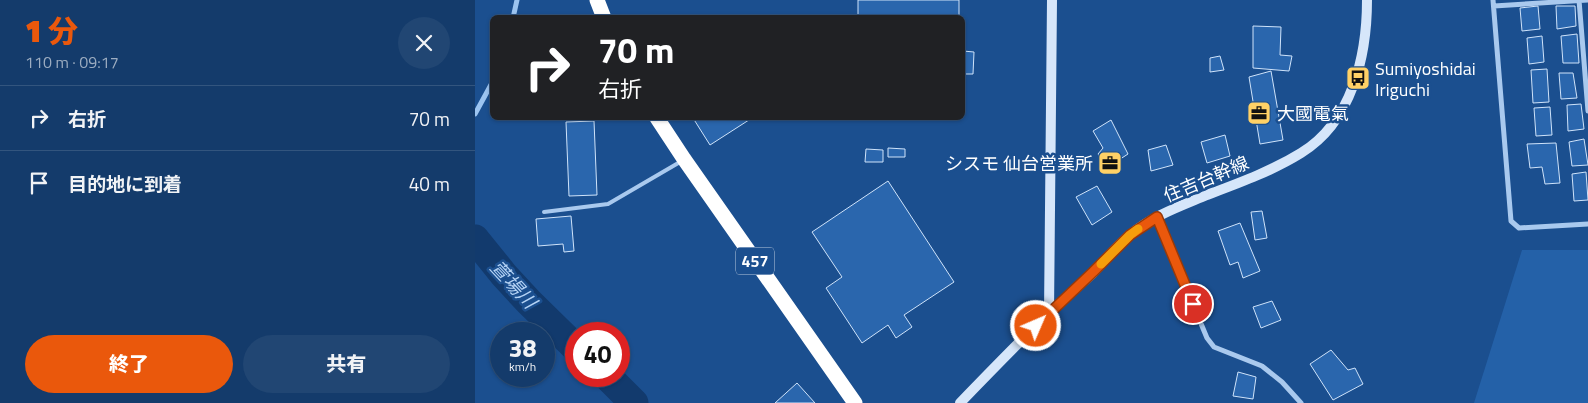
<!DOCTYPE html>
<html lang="ja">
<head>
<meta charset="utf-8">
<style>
  :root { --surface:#143b6b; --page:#214673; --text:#f1f3f6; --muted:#9dadc1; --line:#33557e; --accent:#ea580c }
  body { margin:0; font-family:"Titillium Web","Noto Sans JP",sans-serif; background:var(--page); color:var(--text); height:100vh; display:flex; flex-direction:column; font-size:19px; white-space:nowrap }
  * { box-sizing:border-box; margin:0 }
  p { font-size:16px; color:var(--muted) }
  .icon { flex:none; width:28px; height:28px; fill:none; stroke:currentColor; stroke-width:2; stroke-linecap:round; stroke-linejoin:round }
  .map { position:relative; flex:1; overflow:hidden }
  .side { display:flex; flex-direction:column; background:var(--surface); width:475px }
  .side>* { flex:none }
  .hud { position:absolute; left:15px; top:15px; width:475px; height:105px; border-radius:8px; box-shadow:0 1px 4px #0004,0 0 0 1px var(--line); background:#202124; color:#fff; overflow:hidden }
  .speed { position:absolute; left:15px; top:322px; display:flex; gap:10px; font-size:25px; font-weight:700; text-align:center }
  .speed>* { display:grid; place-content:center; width:65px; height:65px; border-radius:50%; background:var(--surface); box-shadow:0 1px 4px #0004,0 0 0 1px var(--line); line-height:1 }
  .speed small { font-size:12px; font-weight:400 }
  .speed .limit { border:8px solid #d22; background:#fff; color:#111 }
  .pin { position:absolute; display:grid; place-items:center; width:42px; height:42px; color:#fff; margin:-21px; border:2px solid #fff; border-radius:50%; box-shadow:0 1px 5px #0007 }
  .me { position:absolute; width:55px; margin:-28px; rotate:45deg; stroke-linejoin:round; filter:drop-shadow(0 0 4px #0008) }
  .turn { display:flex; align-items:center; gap:18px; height:105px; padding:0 25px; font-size:22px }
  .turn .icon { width:65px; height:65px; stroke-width:2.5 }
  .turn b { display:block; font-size:35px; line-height:42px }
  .round { display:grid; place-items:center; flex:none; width:52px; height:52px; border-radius:26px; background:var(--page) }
  .summary { display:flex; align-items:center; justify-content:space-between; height:85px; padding:0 25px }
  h1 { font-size:30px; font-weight:800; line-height:38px; color:var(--accent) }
  .primary-button { display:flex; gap:10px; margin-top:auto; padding:10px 25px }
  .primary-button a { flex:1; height:58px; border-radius:30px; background:var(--accent); color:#fff; font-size:20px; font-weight:800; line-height:58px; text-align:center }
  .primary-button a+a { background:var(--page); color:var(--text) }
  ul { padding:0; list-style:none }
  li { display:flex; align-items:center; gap:15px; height:65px; padding:0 25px; border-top:1px solid var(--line) }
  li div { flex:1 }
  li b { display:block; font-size:19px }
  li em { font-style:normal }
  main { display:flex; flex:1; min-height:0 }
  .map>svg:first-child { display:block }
  .green { fill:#2461a8 }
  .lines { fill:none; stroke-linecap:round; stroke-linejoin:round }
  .stream { stroke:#9cc4f0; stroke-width:5 }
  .river { stroke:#123a6d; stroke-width:29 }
  .building { fill:#2a66ad; stroke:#cfe3fa }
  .lane { stroke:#a9c9ee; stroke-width:4 }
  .street { stroke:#a9c9ee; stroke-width:5 }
  .secondary { stroke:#d6e6fa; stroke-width:10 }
  .highway { stroke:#fff; stroke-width:15 }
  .route-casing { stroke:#983908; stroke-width:12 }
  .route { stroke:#ea580c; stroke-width:9 }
  .slow { stroke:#f59e0b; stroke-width:9 }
  .labels { text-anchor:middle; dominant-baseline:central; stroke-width:5; stroke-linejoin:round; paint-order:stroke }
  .shield { fill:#1b4f8f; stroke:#bbcadd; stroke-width:1 }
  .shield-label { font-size:16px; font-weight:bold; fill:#fff }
  .poi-label { font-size:18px; fill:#fff; stroke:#1b4f8f; text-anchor:start }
  .street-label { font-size:18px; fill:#fff; stroke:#1b4f8f }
  .water-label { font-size:19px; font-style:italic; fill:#b5d3f5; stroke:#1b4f8f }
</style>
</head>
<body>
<main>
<section class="side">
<div class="summary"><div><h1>1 分</h1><p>110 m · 09:17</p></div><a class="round"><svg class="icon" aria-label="close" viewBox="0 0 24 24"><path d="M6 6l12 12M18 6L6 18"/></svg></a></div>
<ul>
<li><svg class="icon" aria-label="right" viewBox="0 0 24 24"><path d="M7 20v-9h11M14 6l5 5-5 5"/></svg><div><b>右折</b></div><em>70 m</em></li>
<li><svg class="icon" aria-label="arrive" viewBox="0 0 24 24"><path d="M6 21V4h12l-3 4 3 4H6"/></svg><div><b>目的地に到着</b></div><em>40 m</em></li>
</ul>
<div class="primary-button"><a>終了</a><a>共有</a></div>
</section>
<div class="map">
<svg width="1113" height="403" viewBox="0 0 1113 403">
  <rect width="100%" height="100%" fill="#1b4f8f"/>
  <path class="green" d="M1047 250H1113V403H999Z"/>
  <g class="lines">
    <path class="stream" d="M38 18 42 0
      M0 114 18 81"/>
    <path class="river" d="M0 239 29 275 54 302 101 348
      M132 376 159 403"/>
  </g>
  <path class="building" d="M383 0H484V18H383Z
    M1063 6 1065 29 1047 31 1045 8Z
    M1081 6H1100L1101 26 1082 29Z
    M778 26 806 27 805 55 817 56 814 71 778 68Z
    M1102 34 1104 63H1088L1086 36Z
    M1067 36 1069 62 1054 64 1052 38Z
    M488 51 499 52 498 74H488Z
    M745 56 749 70 735 72V58Z
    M1072 69 1074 102 1058 103 1056 70Z
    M796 71 808 140 785 144 774 77Z
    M1084 73H1098L1102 98 1086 99Z
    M1106 104 1109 129 1093 131 1092 105Z
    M1075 107 1077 135 1061 136 1059 108Z
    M218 118H277L235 145Z
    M636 120 653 154 633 167 623 154 628 148 618 131Z
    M119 121 122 195 94 196 91 122Z
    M750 135 755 156 732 163 726 142Z
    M1109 139 1113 165 1097 166 1094 142Z
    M1081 143 1085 183 1070 184 1067 167 1055 168 1052 144Z
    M691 145 698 165 676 171 673 150Z
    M413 148 430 149V157H413Z
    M391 149 408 150V162H390Z
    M1111 172 1113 200 1099 201 1097 174Z
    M413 181 479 282 429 315 437 327 421 338 413 325 387 343 351 288 367 277 337 232Z
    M622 186 637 212 617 225 601 197Z
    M787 211 792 238 780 240 776 212Z
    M96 216 99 251 89 252 88 244 63 246 61 219Z
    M765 223 785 271 768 278 763 262 755 265 743 231Z
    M797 301 806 320 786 328 778 307Z
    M856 350 873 370 880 368 888 384 858 400 835 364Z
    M763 372 781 377 778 399 758 396Z
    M322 383 340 403H300Z"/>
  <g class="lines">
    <path class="lane" d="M69 212 133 204 205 162"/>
    <path class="street" d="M1018 0 1036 221 1044 228 1113 224
      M1104 0 1113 111
      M1019 6 1113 0
      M682 218 732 338 739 347 787 366 807 382 826 403"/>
    <path class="secondary" d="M574 313 577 0
      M485 403C514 373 543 343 573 314 587 300 603 287 618 273 630 261 641 246 655 235 677 216 706 206 732 195 764 183 797 171 826 153 877 122 892 56 892 0"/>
    <path class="highway" d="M122 0 129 18
      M182 118 209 159 380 403"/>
  </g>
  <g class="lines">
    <g class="route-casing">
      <path id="route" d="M561 326 618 272 655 235 682 217 718 304"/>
    </g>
    <use href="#route" class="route"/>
    <path class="slow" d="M626 264 655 235 663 229"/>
  </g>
  <defs>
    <g id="bus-square" transform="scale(1.25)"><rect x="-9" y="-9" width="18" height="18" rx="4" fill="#ffd166" stroke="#1b4f8f"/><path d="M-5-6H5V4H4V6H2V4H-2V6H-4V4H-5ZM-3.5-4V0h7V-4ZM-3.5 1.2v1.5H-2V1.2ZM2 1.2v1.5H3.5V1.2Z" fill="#111"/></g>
    <g id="office-square" transform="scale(1.25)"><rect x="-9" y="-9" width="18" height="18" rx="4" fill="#ffd166" stroke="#1b4f8f"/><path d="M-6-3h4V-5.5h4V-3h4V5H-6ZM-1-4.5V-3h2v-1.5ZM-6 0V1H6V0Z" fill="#111"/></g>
  </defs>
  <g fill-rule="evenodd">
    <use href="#bus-square" x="883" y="78"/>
    <use href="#office-square" x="784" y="113"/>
    <use href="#office-square" x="635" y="163"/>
  </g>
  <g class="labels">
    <rect class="shield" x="261" y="247.5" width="38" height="27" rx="4"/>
    <g class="shield-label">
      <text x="280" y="261">457</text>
    </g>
    <g class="poi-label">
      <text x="900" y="68">Sumiyoshidai<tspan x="900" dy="21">Iriguchi</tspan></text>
      <text x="802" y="113">大國電氣</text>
      <text x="618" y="163" text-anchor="end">シスモ 仙台営業所</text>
    </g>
    <g class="street-label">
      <text transform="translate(731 179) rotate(-23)">住吉台幹線</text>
    </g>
    <g class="water-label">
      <text transform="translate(39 284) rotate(47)">萱場川</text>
    </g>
  </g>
</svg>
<div class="speed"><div>38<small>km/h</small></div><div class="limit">40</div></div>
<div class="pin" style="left:718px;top:304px;background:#d93025"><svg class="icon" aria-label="arrive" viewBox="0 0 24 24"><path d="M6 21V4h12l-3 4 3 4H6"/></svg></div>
<svg class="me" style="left:561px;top:326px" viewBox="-20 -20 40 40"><circle r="17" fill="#ea580c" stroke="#fff" stroke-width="3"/><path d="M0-11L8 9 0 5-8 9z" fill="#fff"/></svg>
<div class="hud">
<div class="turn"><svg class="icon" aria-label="right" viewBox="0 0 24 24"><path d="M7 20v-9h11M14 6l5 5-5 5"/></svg><div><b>70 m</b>右折</div></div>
</div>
</div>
</main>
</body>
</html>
